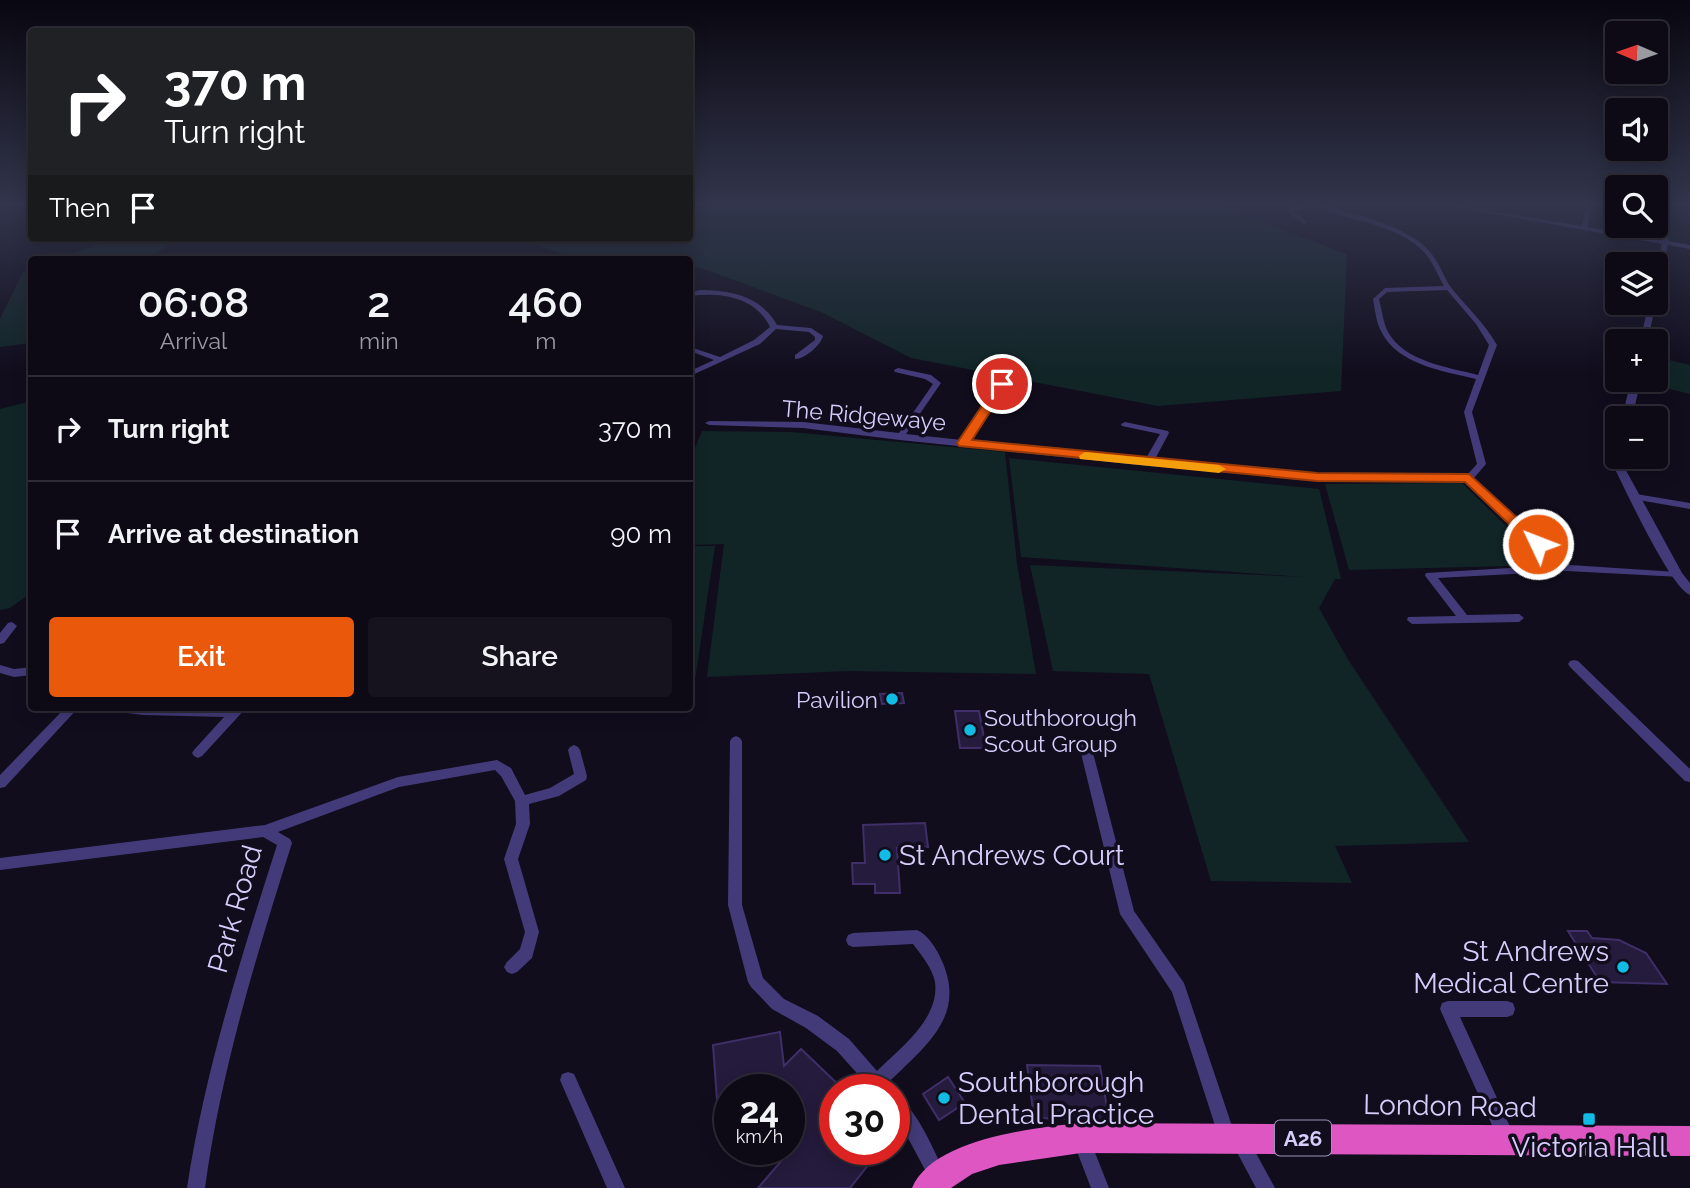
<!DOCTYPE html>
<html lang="en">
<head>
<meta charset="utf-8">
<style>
  :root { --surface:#0d0a16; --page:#16131f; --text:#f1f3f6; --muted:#9a9aa1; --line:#2d2b35; --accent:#ea580c }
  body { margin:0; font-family:Raleway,sans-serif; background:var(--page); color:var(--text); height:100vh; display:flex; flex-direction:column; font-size:26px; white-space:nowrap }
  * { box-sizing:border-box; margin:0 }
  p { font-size:23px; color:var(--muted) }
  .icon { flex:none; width:38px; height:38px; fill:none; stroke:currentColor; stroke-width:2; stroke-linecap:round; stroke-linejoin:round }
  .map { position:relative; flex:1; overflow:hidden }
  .panel { position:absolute; left:28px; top:256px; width:665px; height:455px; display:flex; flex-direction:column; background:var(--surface); border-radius:7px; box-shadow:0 4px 18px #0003,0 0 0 2px var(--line) }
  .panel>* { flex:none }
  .guide { position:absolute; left:28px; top:28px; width:665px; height:214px; border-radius:7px; box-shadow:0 4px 18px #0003,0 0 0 2px var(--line); background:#202124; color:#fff; overflow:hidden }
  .needle { width:46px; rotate:272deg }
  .fabs { position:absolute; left:1605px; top:21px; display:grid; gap:14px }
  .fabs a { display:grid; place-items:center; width:63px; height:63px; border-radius:7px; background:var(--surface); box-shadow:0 4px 18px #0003,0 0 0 2px var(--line); font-size:35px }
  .speed { position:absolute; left:714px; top:1074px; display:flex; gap:14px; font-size:35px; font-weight:700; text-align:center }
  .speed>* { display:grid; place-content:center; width:91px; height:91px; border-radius:50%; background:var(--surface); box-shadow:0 4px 18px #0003,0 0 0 2px var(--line); line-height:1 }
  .speed small { font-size:18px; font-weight:400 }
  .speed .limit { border:10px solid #d22; background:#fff; color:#111 }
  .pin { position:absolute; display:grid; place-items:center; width:60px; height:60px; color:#fff; margin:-30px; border:4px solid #fff; border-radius:50%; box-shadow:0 2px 7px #0007 }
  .me { position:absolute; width:77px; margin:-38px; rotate:313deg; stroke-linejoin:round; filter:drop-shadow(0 0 5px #0008) }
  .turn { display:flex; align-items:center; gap:24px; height:147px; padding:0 21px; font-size:32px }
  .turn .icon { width:91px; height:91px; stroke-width:2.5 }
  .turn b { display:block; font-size:49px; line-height:60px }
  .then { display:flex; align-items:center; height:66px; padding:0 21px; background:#0003; gap:14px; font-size:26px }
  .eta { display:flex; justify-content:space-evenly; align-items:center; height:119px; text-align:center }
  .eta b { font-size:42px; font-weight:600; line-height:49px }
  .action { display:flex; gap:14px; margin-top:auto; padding:14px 21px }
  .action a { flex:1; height:80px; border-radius:7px; background:var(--accent); color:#fff; font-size:28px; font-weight:600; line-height:80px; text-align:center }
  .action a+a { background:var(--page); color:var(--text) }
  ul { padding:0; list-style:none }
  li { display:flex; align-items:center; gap:21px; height:105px; padding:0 21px; border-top:2px solid var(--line) }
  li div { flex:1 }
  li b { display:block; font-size:26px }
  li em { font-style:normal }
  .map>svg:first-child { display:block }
  .green { fill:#112527 }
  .building { fill:#251b3d; stroke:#3f2e67; stroke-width:2 }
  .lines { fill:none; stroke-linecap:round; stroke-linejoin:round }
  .minor { fill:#433b79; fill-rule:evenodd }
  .tertiary { fill:#433b79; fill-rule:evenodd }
  .trunk { fill:#de56c2; fill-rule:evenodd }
  .route { fill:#ea580c; stroke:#983908; stroke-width:2 }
  .slow { fill:#f59e0b }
  .poi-dot { fill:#10bce4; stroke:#110d1d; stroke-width:2.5 }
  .labels { text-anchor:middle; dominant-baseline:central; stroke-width:7; stroke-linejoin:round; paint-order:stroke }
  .shield { fill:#110d1d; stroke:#9b93b8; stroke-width:2 }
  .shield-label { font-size:21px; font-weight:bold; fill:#d6cdfb }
  .street-label { font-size:23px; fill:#d6cdfb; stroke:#110d1d }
  .poi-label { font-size:23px; fill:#d6cdfb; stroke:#110d1d; text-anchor:end }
  .near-poi-label { font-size:28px; fill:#d6cdfb; stroke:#110d1d; text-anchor:start }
  .near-street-label { font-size:28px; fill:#d6cdfb; stroke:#110d1d }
</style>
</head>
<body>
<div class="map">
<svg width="1690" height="1188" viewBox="0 0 1690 1188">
  <rect width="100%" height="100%" fill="#110d1d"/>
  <path class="green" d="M690 206H1218L1347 254 1341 391 1158 406 911 358 821 312 690 264V259L576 258 516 238H690Z
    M115 238H174L159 252 142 259H59Z
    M31 269V343L0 347V319L23 272Z
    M1656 357 1690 365V394L1646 383 1647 380H1656Z
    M31 401V593L10 608 0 610V409Z
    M702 431 791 432 1005 452 1017 564 1036 674 848 671 707 677 724 544 690 545V460Z
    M1009 458 1319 489 1341 579H1335L1319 608 1347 658 1469 842 1335 846 1352 883 1211 881 1149 674 1053 671 1030 565 1305 577 1021 557Z
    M1462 483 1546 565 1349 570 1325 484Z
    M690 546H715L694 687H690Z"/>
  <path class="building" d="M902 693 904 703 882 704 880 694Z
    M955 711H979L986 748H960Z
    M925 823 928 847 897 848 900 893H875V884H853L852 863H865L863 825Z
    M1568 931H1587L1592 938 1619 940 1646 953 1667 984 1600 982Z
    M780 1032 784 1066 801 1049 844 1090H835V1150H880L850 1188H758L802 1137 789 1124V1090H730V1111L718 1114 713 1045Z
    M1027 1065 1100 1066 1109 1120 1034 1118Z
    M948 1077 965 1103 939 1120 923 1094Z"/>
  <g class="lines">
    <path class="minor" d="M1302 206H1311L1293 211 1306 221 1307 222 1304 224 1285 210Z
      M1316 206H1323C1356 214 1409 226 1431 253 1440 264 1444 279 1453 290 1468 308 1485 324 1497 345L1472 412 1486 464 1474 478 1570 565 1677 572 1682 575 1681 577 1567 571 1438 578 1467 615 1519 614 1524 618 1519 622 1412 624 1407 620 1408 617 1456 616 1426 577 1425 575 1426 573 1558 565 1467 481 1317 480 1148 466 900 440 803 428 709 425 705 423 709 421 803 422 899 433 933 384 925 379 895 372 894 370 898 368 931 375 941 383 906 434 962 440 999 383H1002L1006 385 970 441 1145 460 1160 434 1122 426 1121 424 1125 422 1168 431 1169 433 1154 461 1317 474 1467 475 1477 464 1464 412 1476 379C1444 371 1397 365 1381 331 1376 322 1375 309 1373 299L1385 288 1444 286C1438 275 1433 263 1425 253 1397 223 1350 222 1316 206ZM1447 290 1476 324 1489 345 1478 375C1448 367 1405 362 1388 332 1383 322 1382 310 1379 299L1387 292Z
      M1450 206H1460L1582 226 1587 206H1592L1587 227 1690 245V249Z
      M701 290C731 290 762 297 777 325L811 328 823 336C821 345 805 359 795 359V355L815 340V337L809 332 776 329 760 344 690 376V371L714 360 690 351V347L720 357 754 340 770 327C755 296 720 292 690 296V292Z
      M1636 494 1690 503V509L1633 499 1631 497Z
      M12 622 17 626 4 643 0 644V633L8 623Z
      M1574 660 1578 661 1690 769V782L1685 781 1570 667 1568 664 1570 661Z
      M0 665 14 669 32 667V675L14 677 0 673Z
      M66 707H79L5 787 0 788V775Z
      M106 707 232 708 247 707 202 756 198 758 194 756 192 753 194 750 224 717 143 715 112 711 108 710Z
      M736 736 740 738 742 741V905L763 978 784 999 818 1016 849 1039 877 1071C900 1048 940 1019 935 982 932 968 922 956 913 944L853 947 848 945 846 940 848 935 853 933 917 930C927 934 937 949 941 959 968 1016 925 1046 888 1083L891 1090H872L837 1051 806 1028 772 1009 751 987 748 982 728 905 730 741 732 738Z
      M1085 740 1089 742 1091 745 1134 911 1184 983 1235 1135 1240 1132 1246 1135 1275 1188H1256L1231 1141 1226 1144 1220 1141 1172 992 1120 914 1079 745 1081 742Z
      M574 745 578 747 580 750 587 776 586 780 559 796 529 804 530 824 518 859 539 932 532 958 517 972 512 974 507 972 504 967 507 962 520 949 525 932 504 859 516 824 515 801 501 776 495 770 399 787 278 832 290 839 292 843C256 957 221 1070 205 1188H187C205 1070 241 958 277 845L263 837 0 870V858L265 825 398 777 497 760 511 768 525 795 550 788 574 774 568 750 570 747Z
      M1448 1001H1507L1513 1003 1515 1009 1513 1015 1507 1017H1460L1512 1131 1515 1137 1512 1143 1506 1146 1500 1143 1440 1009 1442 1003Z
      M568 1072 574 1074 625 1188H607L560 1080 562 1074Z
      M894 1096C915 1104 933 1149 943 1169L946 1175 943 1181 937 1184 931 1181 901 1125 894 1117Z
      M1082 1132 1088 1135 1109 1188H1091L1073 1141 1076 1135Z"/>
    <path class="tertiary" d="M1658 206H1664L1668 242 1660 293 1656 295V275L1662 242Z
      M1656 301 1648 341H1640L1649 303Z
      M1631 380H1641L1632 418H1622Z
      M1617 454V457H1623L1622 463 1682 573 1690 583V595C1670 587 1624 487 1612 463L1613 457Z"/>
    <path class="trunk" d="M1081 1123 1690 1126V1156L1081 1153 999 1165 972 1174 951 1188H912C933 1138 1034 1128 1081 1123Z"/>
  </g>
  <linearGradient id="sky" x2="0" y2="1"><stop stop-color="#090710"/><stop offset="0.55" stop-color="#32354c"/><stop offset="1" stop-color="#32354c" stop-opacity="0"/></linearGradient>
  <rect width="1690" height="372" fill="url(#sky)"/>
  <path class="route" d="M1002 381 1008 384 972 440 1317 473 1469 474 1546 544 1544 547H1533L1465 482 1317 481 959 446 957 443 998 382Z"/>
  <path class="slow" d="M1085 452 1219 465 1226 469 1219 473 1080 459 1079 456Z"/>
  <g class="poi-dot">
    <circle cx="892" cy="699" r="7"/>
    <circle cx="970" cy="730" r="7"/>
    <circle cx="885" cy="855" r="7"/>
    <circle cx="1623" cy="967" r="7"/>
    <circle cx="944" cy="1098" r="7"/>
    <rect x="1582" y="1112" width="14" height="14" rx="3.5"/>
  </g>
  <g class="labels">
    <rect class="shield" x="1275" y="1120.5" width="56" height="35" rx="5"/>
    <g class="shield-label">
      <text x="1303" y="1138">A26</text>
    </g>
    <g class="street-label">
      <text transform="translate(864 415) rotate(5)">The Ridgewaye</text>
    </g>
    <g class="poi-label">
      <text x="878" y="699">Pavilion</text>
      <text x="984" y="717" text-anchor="start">Southborough<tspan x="984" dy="26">Scout Group</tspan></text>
    </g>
    <g class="near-poi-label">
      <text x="899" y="855">St Andrews Court</text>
      <text x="1609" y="951" text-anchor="end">St Andrews<tspan x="1609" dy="32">Medical Centre</tspan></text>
      <text x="958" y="1082">Southborough<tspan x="958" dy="32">Dental Practice</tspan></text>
      <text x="1589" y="1147" text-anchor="middle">Victoria Hall</text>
    </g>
    <g class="near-street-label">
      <text transform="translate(235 909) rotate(-74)">Park Road</text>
      <text transform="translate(1450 1106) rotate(1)">London Road</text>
    </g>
  </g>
</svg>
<div class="fabs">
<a><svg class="needle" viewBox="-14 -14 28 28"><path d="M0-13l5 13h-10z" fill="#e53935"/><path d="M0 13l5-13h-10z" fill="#9a9aa1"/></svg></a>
<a><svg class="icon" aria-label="sound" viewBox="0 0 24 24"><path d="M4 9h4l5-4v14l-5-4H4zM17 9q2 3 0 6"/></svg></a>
<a><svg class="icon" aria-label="search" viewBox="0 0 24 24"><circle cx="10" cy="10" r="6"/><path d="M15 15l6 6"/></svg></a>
<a><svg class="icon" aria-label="layers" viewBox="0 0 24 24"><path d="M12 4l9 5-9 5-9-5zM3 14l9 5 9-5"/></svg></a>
<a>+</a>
<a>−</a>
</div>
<div class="speed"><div>24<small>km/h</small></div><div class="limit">30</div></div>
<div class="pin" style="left:1002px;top:384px;background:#d93025"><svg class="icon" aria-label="arrive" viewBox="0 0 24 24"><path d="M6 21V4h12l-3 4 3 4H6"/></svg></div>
<svg class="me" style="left:1538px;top:544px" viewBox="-20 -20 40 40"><circle r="17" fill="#ea580c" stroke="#fff" stroke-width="3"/><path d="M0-11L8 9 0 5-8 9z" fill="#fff"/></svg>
<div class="guide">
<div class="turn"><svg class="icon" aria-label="right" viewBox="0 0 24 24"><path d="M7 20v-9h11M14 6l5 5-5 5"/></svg><div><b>370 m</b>Turn right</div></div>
<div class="then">Then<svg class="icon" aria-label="arrive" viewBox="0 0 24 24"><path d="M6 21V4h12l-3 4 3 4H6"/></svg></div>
</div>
<section class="panel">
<div class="eta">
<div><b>06:08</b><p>Arrival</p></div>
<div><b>2</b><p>min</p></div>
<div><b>460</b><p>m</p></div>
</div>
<ul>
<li><svg class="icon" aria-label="right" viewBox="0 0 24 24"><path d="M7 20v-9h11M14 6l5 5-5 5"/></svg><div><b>Turn right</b></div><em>370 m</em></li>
<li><svg class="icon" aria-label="arrive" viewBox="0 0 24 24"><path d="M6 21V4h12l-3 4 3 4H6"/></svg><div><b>Arrive at destination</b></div><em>90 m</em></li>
</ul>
<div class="action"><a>Exit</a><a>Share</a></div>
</section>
</div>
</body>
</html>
